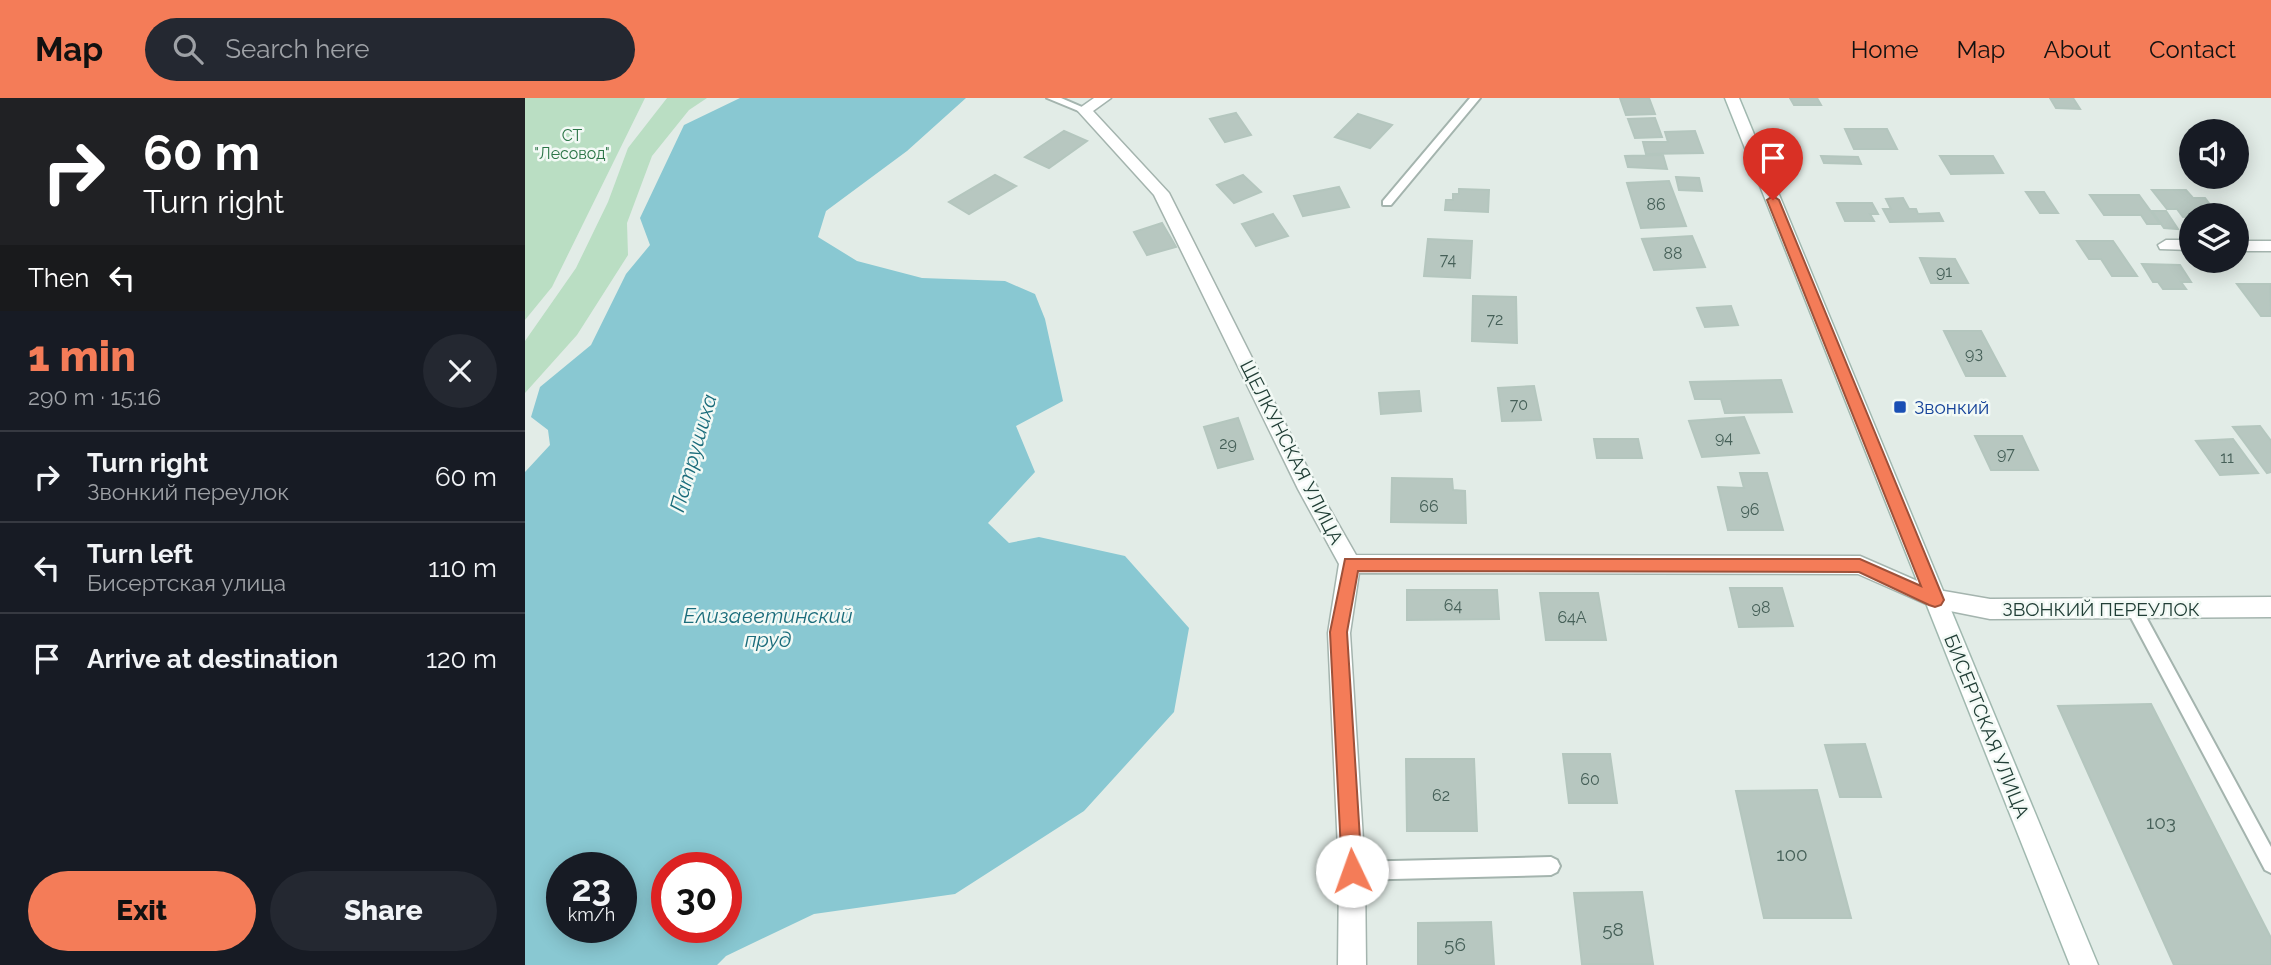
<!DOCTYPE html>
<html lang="en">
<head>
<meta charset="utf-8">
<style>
  :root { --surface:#171b24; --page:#242831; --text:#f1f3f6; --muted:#9ea1a6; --line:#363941; --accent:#f47c58 }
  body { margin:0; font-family:Raleway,sans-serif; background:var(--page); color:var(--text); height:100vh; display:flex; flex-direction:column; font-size:26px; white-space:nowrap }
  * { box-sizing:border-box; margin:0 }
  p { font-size:23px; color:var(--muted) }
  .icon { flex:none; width:38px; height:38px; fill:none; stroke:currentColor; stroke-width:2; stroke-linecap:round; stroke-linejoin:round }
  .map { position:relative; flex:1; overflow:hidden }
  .drawer { display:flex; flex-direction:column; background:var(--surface); width:525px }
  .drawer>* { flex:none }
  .guide { background:#202124; color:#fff; overflow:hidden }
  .controls { position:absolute; left:1654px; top:21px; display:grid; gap:14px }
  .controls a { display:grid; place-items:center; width:70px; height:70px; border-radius:50%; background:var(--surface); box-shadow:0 4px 18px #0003; font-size:35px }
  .speed { position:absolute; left:21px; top:754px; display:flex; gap:14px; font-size:35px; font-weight:700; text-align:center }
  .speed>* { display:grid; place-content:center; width:91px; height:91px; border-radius:50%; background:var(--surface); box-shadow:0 4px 18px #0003; line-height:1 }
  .speed small { font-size:18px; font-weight:400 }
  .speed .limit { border:10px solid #d22; background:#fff; color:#111 }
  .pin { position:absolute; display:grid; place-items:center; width:60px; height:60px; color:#fff; margin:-72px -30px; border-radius:50% 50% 50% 0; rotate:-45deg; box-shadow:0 0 7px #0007 }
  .pin .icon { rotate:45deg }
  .me { position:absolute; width:77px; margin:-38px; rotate:357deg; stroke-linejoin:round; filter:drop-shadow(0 0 5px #0008) }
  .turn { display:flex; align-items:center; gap:24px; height:147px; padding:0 28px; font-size:32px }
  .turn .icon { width:91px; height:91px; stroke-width:2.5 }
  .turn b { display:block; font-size:49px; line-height:60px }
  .then { display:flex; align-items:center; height:66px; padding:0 28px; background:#0003; gap:14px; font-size:26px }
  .round { display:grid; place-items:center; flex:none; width:74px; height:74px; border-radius:37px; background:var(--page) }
  .headline { display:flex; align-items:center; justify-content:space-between; height:119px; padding:0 28px }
  h1 { font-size:42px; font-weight:800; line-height:52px; color:var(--accent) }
  .button { display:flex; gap:14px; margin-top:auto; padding:14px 28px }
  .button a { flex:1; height:80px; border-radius:42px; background:var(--accent); color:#111; font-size:28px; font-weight:800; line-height:80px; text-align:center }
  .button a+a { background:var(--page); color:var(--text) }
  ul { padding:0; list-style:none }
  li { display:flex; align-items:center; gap:21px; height:91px; padding:0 28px; border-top:2px solid var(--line) }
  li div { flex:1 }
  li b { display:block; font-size:26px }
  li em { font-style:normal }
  header { display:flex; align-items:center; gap:42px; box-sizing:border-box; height:98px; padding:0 35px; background:var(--accent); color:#111 }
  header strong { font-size:33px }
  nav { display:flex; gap:38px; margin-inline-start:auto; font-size:24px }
  .search { width:490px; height:63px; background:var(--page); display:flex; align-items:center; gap:18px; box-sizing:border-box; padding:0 24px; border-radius:38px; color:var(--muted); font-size:26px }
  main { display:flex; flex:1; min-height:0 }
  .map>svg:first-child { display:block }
  .green { fill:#badec3 }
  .water { fill:#89c8d2; fill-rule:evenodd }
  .building { fill:#b7c7c0; stroke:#b4c6be; stroke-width:2 }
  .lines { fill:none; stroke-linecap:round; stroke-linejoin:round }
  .lane-casing { stroke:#a4b4ae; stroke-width:4 }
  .street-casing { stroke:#a4b4ae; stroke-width:3 }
  .secondary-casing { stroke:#a0b8af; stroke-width:3 }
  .lane { fill:#fff; fill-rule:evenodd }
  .street { fill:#fff; fill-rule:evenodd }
  .secondary { fill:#fff; fill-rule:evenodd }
  .route { fill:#f47c58; stroke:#9f5139; stroke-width:2 }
  .transit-dot { fill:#1a4fb4; stroke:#f2f9f5; stroke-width:2.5 }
  .labels { text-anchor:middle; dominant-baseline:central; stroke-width:5; stroke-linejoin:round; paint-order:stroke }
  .far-park-label { font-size:16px; fill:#2b7547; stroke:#f2f9f5 }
  .number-label { font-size:16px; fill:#466058 }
  .transit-label { font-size:19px; fill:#164399; stroke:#f2f9f5; text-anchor:start }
  .street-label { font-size:19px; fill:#213e36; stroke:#f2f9f5 }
  .near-number-label { font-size:19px; fill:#466058 }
  .water-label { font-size:21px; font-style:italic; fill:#1a6c7b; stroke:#f2f9f5 }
</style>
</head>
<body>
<header>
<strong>Map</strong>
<div class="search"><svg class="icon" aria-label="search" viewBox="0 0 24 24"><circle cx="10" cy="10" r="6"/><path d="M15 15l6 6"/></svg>Search here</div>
<nav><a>Home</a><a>Map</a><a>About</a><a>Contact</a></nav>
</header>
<main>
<section class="drawer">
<div class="guide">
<div class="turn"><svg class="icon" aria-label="right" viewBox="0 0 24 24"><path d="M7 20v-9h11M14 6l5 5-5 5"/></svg><div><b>60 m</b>Turn right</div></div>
<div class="then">Then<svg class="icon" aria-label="left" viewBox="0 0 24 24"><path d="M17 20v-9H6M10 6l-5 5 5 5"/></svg></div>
</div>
<div class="headline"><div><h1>1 min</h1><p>290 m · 15:16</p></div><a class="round"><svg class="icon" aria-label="close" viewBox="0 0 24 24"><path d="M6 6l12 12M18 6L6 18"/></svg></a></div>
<ul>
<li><svg class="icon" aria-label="right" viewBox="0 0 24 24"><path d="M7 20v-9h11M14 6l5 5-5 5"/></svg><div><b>Turn right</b><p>Звонкий переулок</p></div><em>60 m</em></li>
<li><svg class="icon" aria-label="left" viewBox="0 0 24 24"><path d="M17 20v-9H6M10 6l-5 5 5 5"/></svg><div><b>Turn left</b><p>Бисертская улица</p></div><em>110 m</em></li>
<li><svg class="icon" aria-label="arrive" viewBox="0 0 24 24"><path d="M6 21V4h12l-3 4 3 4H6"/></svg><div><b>Arrive at destination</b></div><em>120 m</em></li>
</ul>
<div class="button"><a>Exit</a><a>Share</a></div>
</section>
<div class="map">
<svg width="1746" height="867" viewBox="0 0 1746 867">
  <rect width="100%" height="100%" fill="#e2ece7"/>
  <path class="green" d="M0 0H120L27 189 0 222Z
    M142 0H182L164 12 127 58 102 125 103 157 52 237 0 295V243L51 170 83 104 103 50Z"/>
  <path class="water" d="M215 0H441L382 53 301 113 293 139 332 163 397 180 480 183 510 196 520 221 538 303 491 328 510 374 463 425 484 445 514 439 600 458 664 530 649 614 559 713 430 796 289 816 201 858 192 867H0V374L25 347 23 332 6 319 15 289 66 247 101 176 125 147 115 120 159 27ZM37 770H96V830H37ZM142 770H201V830H142Z"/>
  <path class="building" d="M1095 0H1124L1130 16 1101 17Z
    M1265 0H1292L1296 7H1269Z
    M1525 0H1548L1555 11 1531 10Z
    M711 15 726 37 700 44 685 21Z
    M833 16 867 27 845 50 810 39Z
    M1130 20 1137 39 1110 40 1103 21Z
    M1320 31H1362L1372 51H1329Z
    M539 33 562 43 524 70 500 59Z
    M1170 33 1178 55 1121 56 1118 44H1143L1140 34Z
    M1138 57 1142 71 1103 69 1100 58Z
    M1296 58 1333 59 1336 66 1299 65Z
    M1415 58H1468L1478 75 1426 76Z
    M470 77 491 88 444 116 424 104Z
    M718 77 736 94 709 105 692 87Z
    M1151 79 1174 80 1177 93 1154 92Z
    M1144 83 1161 128 1116 130 1102 85Z
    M814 89 824 109 778 118 769 98Z
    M934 91 964 92 963 114 920 112 921 102H928V96H934Z
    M1627 92H1661L1668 100H1680L1693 117 1658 119 1652 111H1642Z
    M1501 94H1519L1533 115H1515Z
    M1565 97H1614L1635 126H1622L1616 117H1579Z
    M1378 100 1384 111H1391L1393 116 1414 115 1418 123 1365 124 1358 111H1366L1361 101Z
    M1312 105H1347L1353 116H1345L1349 123H1320Z
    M1627 113H1641L1653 131 1639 130Z
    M748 116 763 138 731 148 717 126Z
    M637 125 651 149 622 157 609 134Z
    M1167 138 1180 169 1129 172 1117 141Z
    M903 141 947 143 945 180 899 178Z
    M1552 143H1588L1612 178H1587L1576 161H1564Z
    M1395 160 1430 161 1443 185H1406Z
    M1617 166 1655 167 1666 184H1656L1661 191H1638L1633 184H1628Z
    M1712 186H1745L1746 218H1736Z
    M948 198 991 199 992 245 947 243Z
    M1206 208 1213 227 1180 229 1172 210Z
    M1419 233H1456L1480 278H1441Z
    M1256 282 1267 314 1200 315 1196 301H1170L1165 284Z
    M1009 288 1016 322 977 323 973 290Z
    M894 293 896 313 856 316 854 295Z
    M1219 319 1234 355 1177 359 1164 323Z
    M713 320 728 361 693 370 679 329Z
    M1735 328 1746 343V374L1742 375 1708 329Z
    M1450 338H1497L1513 372H1466Z
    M1069 341H1113L1117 360H1072Z
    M1708 341 1733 375 1695 377 1671 343Z
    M1215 375H1242L1258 432H1203L1193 389 1219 390Z
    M867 380 927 381 928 392 940 393 941 425 866 424Z
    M1205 490H1257L1268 528 1214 529Z
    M882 492H972L974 521 882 522Z
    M1015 495H1073L1081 542H1021Z
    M1626 606 1746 840V867H1649L1533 608Z
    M1340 646 1356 699H1315L1300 647Z
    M1038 656H1085L1092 705H1044Z
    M881 661H949L952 733H882Z
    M1292 692 1326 820H1239L1211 693Z
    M1117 794 1128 866H1057L1049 795Z
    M966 824 969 867H893V825Z"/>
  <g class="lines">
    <g class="lane-casing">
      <path id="lane" d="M522 0H536L564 12 556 14Z
        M945 0H955L866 107H858V103Z
        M1609 505 1614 506 1746 749V775L1740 772 1604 516 1602 511 1604 506Z
        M1026 759 1032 762 1035 768 1032 774 1026 777 827 782 821 779 818 773 821 767 827 764Z"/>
    </g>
    <g class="street-casing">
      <path id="street" d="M569 0H586L568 13 644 95 791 387 831 457 1335 458 1413 492 1465 501 1746 499V519L1465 521 1410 510 1333 476 834 475 825 535 840 773 841 867H813L814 773 803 535 814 466 773 391 629 97 552 12Z
        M1641 142H1666V152L1635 151 1633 147Z
        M1712 143H1746V153H1712Z"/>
    </g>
    <g class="secondary-casing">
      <path id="secondary" d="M1200 0H1214L1573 867H1545Z"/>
    </g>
    <use href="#lane" class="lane"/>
    <use href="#street" class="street"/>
    <use href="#secondary" class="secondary"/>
  </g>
  <path class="route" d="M1248 98 1254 102 1419 502 1416 507 1410 509 1404 507 1334 474 833 473 822 534 837 773 834 780 827 783 820 780 817 773 805 534 820 461H1335L1396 488 1242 102Z"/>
  <rect class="transit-dot" x="1368" y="302" width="14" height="14" rx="3.5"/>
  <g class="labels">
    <g class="far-park-label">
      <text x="47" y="37">СТ<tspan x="47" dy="18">"Лесовод"</tspan></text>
    </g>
    <g class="number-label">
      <text x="1131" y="106">86</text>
      <text x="1148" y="155">88</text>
      <text x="923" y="161">74</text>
      <text x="1419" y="173">91</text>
      <text x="970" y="221">72</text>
      <text x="1449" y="255">93</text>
      <text x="994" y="306">70</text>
      <text x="1199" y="339">94</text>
      <text x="703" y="345">29</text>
      <text x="1481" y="355">97</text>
      <text x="1702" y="359">11</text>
      <text x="904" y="408">66</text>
      <text x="1225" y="411">96</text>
      <text x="928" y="507">64</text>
      <text x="1236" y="509">98</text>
      <text x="1047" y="519">64А</text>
      <text x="1065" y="681">60</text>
      <text x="916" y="697">62</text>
    </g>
    <g class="transit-label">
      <text x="1389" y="309">Звонкий</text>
    </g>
    <g class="street-label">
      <text transform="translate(767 354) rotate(63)">ЩЕЛКУНСКАЯ УЛИЦА</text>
      <text x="1576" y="511">ЗВОНКИЙ ПЕРЕУЛОК</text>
      <text transform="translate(1462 628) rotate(68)">БИСЕРТСКАЯ УЛИЦА</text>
    </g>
    <g class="near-number-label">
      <text x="1636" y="724">103</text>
      <text x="1267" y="756">100</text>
      <text x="1088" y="831">58</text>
      <text x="930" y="846">56</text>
    </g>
    <g class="water-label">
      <text transform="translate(168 355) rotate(-74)">Патрушиха</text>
      <text x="243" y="517">Елизаветинский<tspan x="243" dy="24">пруд</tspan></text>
    </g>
  </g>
</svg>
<div class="controls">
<a><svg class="icon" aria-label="sound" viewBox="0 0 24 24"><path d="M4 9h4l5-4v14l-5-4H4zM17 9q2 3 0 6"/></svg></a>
<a><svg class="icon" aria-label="layers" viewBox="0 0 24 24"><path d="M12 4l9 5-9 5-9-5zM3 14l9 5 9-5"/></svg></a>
</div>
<div class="speed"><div>23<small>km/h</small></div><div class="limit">30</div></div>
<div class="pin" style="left:1248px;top:102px;background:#d93025"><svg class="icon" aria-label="arrive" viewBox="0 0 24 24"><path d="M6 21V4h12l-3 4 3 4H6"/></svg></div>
<svg class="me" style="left:827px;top:773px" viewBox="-20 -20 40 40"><circle r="19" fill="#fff"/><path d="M0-13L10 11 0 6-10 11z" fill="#f47c58"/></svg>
</div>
</main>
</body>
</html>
